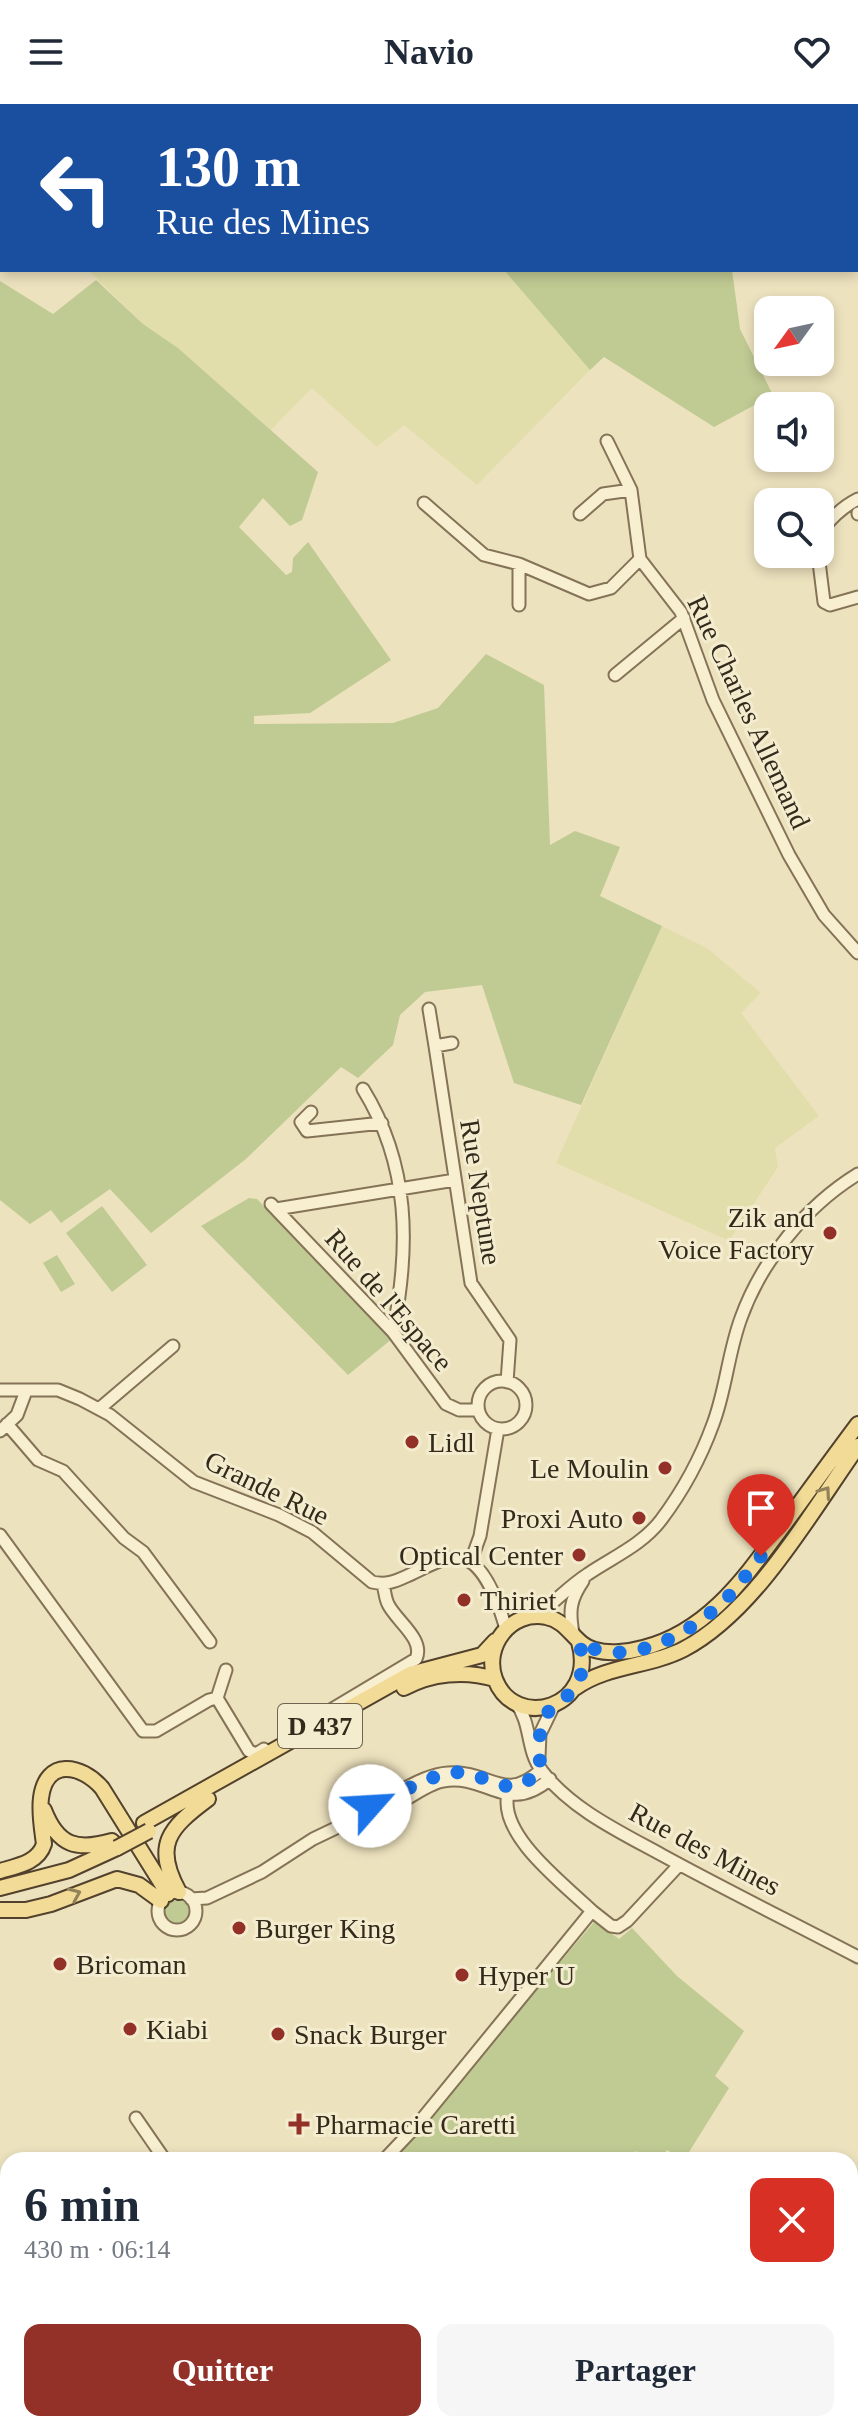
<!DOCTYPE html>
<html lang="fr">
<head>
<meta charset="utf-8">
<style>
  :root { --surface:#fff; --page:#f6f6f7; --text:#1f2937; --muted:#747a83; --accent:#933028 }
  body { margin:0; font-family:"Times New Roman",serif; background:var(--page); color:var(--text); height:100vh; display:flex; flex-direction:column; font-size:30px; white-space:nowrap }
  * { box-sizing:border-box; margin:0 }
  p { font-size:26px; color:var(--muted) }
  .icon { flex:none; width:44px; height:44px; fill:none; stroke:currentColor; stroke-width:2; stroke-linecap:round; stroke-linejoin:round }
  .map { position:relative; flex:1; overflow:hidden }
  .panel { position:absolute; left:0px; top:2048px; width:858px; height:280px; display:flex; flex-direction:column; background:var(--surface); border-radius:24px 24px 0 0; box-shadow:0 4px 12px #0003 }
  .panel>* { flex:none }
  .hud { position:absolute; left:0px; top:0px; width:858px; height:168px; box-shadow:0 4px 12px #0003; background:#1a4fa0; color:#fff; overflow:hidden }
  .needle { width:52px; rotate:237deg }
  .controls { position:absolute; left:754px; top:192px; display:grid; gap:16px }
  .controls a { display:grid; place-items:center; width:80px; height:80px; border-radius:16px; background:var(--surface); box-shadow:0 4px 12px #0003; font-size:40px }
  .pin { position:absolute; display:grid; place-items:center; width:68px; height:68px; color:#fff; margin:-82px -34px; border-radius:50% 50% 50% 0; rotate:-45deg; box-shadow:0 0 8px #0007 }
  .pin .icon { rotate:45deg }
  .me { position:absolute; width:88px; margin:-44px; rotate:64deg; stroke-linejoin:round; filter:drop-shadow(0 0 6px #0008) }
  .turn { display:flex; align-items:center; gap:28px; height:168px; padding:0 24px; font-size:36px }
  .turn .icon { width:104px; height:104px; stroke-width:2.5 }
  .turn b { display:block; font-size:56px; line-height:68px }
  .round { display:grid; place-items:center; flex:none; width:84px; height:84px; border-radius:16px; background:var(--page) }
  .headline { display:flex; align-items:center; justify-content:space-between; height:136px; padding:0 24px }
  h1 { font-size:48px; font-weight:600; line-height:60px }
  .primary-button { display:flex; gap:16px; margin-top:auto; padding:16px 24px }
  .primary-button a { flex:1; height:92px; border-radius:16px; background:var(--accent); color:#fff; font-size:32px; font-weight:600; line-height:92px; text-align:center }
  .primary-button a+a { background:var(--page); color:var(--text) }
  header { display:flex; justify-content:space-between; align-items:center; height:104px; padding:0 24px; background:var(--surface); font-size:36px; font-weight:600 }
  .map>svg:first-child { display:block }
  .farmland { fill:#e2deac }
  .green { fill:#c0ca93 }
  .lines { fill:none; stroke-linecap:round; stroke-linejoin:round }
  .minor-casing { stroke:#857357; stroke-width:15 }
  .major-casing { stroke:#52412c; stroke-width:18 }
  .minor { stroke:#f8efd1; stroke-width:11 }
  .major { stroke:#f1db96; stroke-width:14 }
  .major-bridge-casing { stroke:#52412c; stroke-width:18; stroke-linecap:butt }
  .major-bridge { stroke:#f1db96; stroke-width:14 }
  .oneway { stroke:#928259 }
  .route { stroke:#1a73e8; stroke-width:14; stroke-dasharray:0 25.2 }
  .poi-dot { fill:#933028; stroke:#f4ecce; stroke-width:3 }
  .labels { text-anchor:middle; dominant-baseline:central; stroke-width:6; stroke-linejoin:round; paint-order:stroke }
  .shield { fill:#f4ecce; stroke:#6e6451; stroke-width:2 }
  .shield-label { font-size:26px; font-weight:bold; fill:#342a1c }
  .street-label { font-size:28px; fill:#342a1c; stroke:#f4ecce }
  .poi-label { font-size:28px; fill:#342a1c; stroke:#f4ecce; text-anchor:start }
</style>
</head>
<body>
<header><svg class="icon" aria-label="menu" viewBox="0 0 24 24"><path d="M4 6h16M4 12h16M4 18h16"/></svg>Navio<svg class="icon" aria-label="heart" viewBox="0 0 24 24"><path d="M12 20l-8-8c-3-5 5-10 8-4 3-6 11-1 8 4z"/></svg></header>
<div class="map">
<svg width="858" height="2328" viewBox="0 0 858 2328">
  <rect width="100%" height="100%" fill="#ede2be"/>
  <path class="farmland" d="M52 0H348L350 2H51Z
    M88 166H504L590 266 477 381 404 321 377 343 312 284 271 326 178 244 143 220Z
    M662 822 707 844 761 889 741 909 819 1012 775 1044 778 1063 729 1137 556 1059Z"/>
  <path class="green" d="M461 0H858V127L856 128V2H458Z
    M504 166H732L740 225 773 291 714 323 604 253 590 266Z
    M96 176 143 220 178 244 318 368 302 416 290 422 263 394 239 423 286 471 292 468 293 454 308 438 391 556 310 609 254 612V620L393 619 438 604 486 550 544 581 550 741 575 727 620 743 600 792 662 822 581 1001 514 979 482 881 425 888 400 911 393 941 358 974 341 963 246 1055 151 1129 110 1085 61 1119 51 1106 30 1120 0 1096V177L53 210Z
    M249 1094 257 1095 264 1102 393 1234 348 1271 201 1122Z
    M102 1102 147 1161 112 1188 66 1129Z
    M57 1151 75 1180 61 1188 43 1159Z
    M165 1808a12 12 0 1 1 24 0a12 12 0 1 1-24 0Z
    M595 1817 619 1835 632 1824 677 1872 744 1927 715 1972 729 1984 684 2056 667 2046 660 2056H652L636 2047 630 2056H392L423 2021 554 1859 561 1857Z"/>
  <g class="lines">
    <g class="minor-casing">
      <path id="minor" d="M607 337 631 386
        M424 399 484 451 519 460 589 490 611 484 640 455
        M858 409V410
        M580 410 603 390 631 386 640 455 681 508 713 596 789 751 824 811 858 849
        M820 432C826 417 844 402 858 395
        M818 450 824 498 830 501 858 493
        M519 501V460
        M615 571 684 514
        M429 905 435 942 452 939
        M435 942 471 1179 510 1236 507 1278
        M363 985C410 1061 410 1143 393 1228
        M311 1008 301 1018 307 1027 382 1019
        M271 1100 393 1228 446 1300 459 1306H478
        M276 1105 455 1076
        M478 1301a24 24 0 1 1 48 0a24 24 0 1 1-48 0Z
        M0 1286H58L80 1295 110 1311 194 1378 279 1411 312 1428 372 1478C386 1481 394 1478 407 1472 423 1465 443 1452 460 1454 485 1457 500 1504 506 1525
        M99 1305 173 1242
        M7 1320 38 1356 63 1367 124 1434 143 1448 210 1538
        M0 1327 17 1311 26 1287
        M0 1431 143 1627H156L209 1596 217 1594
        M471 1457 480 1432 498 1325
        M536 1512C554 1499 569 1482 588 1470 613 1453 642 1441 661 1416 682 1388 701 1353 713 1320 726 1286 728 1249 741 1214 762 1156 806 1102 858 1070
        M573 1529C569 1507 570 1496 583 1477
        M217 1594 249 1647 256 1650 264 1645
        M217 1594 226 1566
        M516 1599C532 1620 526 1647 542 1667 571 1705 620 1728 662 1751 726 1786 793 1819 858 1853
        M314 1616 416 1555C425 1535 396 1517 388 1500 385 1494 385 1487 383 1481
        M539 1653 540 1630 554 1601
        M390 1692C408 1683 428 1670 448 1669 491 1666 503 1700 541 1666
        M393 1703C409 1695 426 1680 443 1677 487 1669 507 1712 550 1675
        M158 1807a19 19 0 1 1 38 0a19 19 0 1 1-38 0Z
        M191 1795 207 1794 262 1768 313 1735 359 1713 374 1710 386 1713 393 1703 390 1692 382 1689 371 1695 370 1702 374 1710
        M592 1807 611 1822 618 1823 627 1817 679 1761
        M136 2014 165 2056
        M384 2056 418 2020 592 1807C564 1780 498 1731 508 1690
        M0 2103 8 2115
        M850 2132 858 2130
        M0 2157 8 2170
        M850 2177 858 2164
        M0 2214 8 2208
        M161 2320 168 2328
        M42 2328 53 2320
        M405 2328 411 2320
        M649 2328 655 2320
        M758 2328 763 2320"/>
    </g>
    <g class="major-casing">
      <path id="major" d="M579 1538C598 1604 515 1628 495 1575 483 1542 511 1506 546 1513 569 1517 574 1541 595 1546 609 1550 629 1548 643 1544 710 1527 747 1470 786 1418 810 1385 834 1352 858 1320
        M404 1584C431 1569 465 1566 495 1575
        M575 1584C607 1561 649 1563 684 1545 756 1507 811 1408 858 1342
        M44 1706C58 1742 77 1747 112 1737
        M144 1719 410 1570 482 1551 495 1537
        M0 1767C17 1762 38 1759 44 1740 42 1725 39 1709 41 1694 46 1654 81 1660 102 1684L168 1790
        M0 1784 69 1766 117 1744
        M179 1788C153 1741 169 1724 208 1695
        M0 1806H26L51 1800 117 1775 139 1781 161 1797"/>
    </g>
    <use href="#minor" class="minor"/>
    <use href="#major" class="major"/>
    <g class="major-bridge-casing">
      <path id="major-bridge" d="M117 1744 149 1727"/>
    </g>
    <use href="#major-bridge" class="major-bridge"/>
  </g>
  <defs><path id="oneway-chevron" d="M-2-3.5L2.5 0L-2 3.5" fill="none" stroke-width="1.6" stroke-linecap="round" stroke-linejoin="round" transform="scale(2)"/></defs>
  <g class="oneway">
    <use href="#oneway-chevron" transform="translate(825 1388) rotate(-55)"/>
    <use href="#oneway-chevron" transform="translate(75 1790) rotate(-23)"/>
  </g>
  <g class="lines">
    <path class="route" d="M370 1702 371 1695 378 1689 390 1692 444 1669 465 1668 506 1682H516L524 1680 541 1666C538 1644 537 1621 552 1603 556 1599 563 1596 567 1592 584 1578 585 1558 579 1538 626 1567 690 1530 725 1496 738 1483 749 1467 761 1452"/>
  </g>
  <g class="poi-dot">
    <circle cx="830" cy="1129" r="8"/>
    <circle cx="412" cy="1338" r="8"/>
    <circle cx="665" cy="1364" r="8"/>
    <circle cx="639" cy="1414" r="8"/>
    <circle cx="579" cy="1451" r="8"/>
    <circle cx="464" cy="1496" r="8"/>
    <circle cx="239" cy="1824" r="8"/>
    <circle cx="60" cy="1860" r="8"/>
    <circle cx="462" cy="1871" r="8"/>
    <circle cx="130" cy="1925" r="8"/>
    <circle cx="278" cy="1930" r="8"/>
    <path d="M295 2008h8v8h8v8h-8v8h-8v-8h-8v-8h8z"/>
  </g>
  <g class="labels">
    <rect class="shield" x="278" y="1600" width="84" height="44" rx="6"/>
    <g class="shield-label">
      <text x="320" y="1622">D 437</text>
    </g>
    <g class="street-label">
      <text transform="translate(749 608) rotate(65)">Rue Charles Allemand</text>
      <text transform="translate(481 1088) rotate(81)">Rue Neptune</text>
      <text transform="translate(389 1196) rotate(49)">Rue de l'Espace</text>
      <text transform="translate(267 1384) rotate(26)">Grande Rue</text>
      <text transform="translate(705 1745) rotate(28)">Rue des Mines</text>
    </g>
    <g class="poi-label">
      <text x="814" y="1113" text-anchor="end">Zik and<tspan x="814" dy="32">Voice Factory</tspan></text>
      <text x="428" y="1338">Lidl</text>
      <text x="649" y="1364" text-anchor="end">Le Moulin</text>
      <text x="623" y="1414" text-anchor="end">Proxi Auto</text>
      <text x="563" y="1451" text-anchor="end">Optical Center</text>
      <text x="480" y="1496">Thiriet</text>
      <text x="255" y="1824">Burger King</text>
      <text x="76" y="1860">Bricoman</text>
      <text x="478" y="1871">Hyper U</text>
      <text x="146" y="1925">Kiabi</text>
      <text x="294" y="1930">Snack Burger</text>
      <text x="315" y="2020">Pharmacie Caretti</text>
    </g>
  </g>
</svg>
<div class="controls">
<a><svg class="needle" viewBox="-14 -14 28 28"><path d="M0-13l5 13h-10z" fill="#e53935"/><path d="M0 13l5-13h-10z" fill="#747a83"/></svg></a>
<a><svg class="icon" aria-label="sound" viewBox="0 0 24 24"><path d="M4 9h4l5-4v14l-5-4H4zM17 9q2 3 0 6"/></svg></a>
<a><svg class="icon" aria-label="search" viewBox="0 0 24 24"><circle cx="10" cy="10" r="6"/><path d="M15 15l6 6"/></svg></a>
</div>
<div class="pin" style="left:761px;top:1452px;background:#d93025"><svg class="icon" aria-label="arrive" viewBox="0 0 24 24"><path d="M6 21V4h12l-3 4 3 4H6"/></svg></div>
<svg class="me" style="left:370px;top:1702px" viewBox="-20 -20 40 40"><circle r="19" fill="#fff"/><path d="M0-13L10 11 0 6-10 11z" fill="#1a73e8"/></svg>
<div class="hud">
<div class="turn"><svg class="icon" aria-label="left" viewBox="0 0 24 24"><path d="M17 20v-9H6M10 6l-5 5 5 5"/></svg><div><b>130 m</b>Rue des Mines</div></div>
</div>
<section class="panel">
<div class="headline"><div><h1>6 min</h1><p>430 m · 06:14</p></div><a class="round" style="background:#d93025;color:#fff"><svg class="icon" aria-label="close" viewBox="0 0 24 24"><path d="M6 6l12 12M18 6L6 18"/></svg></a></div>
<div class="primary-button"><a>Quitter</a><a>Partager</a></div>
</section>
</div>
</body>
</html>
